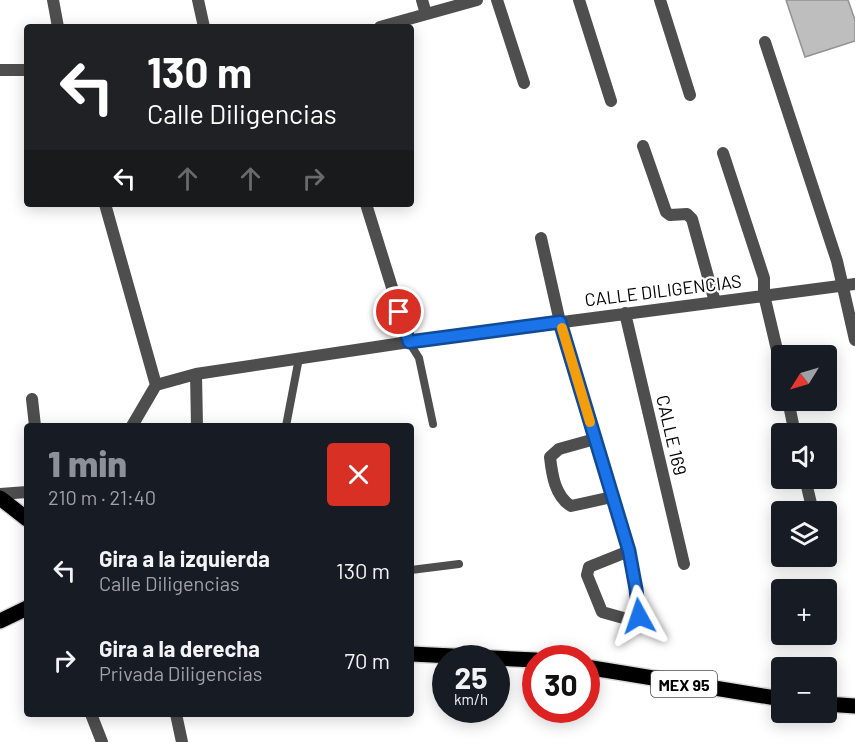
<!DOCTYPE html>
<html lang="es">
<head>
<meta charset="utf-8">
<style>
  :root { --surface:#171b24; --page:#242831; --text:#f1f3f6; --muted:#9ea1a6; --accent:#8c9099 }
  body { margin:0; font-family:Barlow,sans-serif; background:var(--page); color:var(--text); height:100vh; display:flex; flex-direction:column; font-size:22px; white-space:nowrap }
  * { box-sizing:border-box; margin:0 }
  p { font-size:20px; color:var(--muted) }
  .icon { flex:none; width:33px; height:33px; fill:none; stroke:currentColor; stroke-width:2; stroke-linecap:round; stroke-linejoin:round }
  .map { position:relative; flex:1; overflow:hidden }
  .details { position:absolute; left:24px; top:423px; width:390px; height:294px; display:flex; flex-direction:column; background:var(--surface); border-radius:6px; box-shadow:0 3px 15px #0003 }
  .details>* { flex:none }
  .guide { position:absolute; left:24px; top:24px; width:390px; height:183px; border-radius:6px; box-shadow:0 3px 15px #0003; background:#202124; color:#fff; overflow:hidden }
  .needle { width:39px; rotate:233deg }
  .fabs { position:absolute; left:771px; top:345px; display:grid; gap:12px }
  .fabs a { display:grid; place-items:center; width:66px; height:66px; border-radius:6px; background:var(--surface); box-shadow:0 3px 15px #0003; font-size:30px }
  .speed { position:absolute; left:432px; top:645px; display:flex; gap:12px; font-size:30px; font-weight:700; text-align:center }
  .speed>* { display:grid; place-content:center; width:78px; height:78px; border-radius:50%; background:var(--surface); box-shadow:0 3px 15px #0003; line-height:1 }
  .speed small { font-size:15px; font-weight:400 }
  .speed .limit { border:9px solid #d22; background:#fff; color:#111 }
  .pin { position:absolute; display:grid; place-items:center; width:51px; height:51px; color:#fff; margin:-26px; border:3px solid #fff; border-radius:50%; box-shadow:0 2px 6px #0007 }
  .me { position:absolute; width:66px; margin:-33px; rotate:355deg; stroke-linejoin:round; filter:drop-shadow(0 0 4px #0008) }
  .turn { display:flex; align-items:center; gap:21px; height:126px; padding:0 24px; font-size:27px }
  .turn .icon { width:78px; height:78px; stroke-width:2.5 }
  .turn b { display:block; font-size:42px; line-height:51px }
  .lanes { display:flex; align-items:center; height:57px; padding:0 24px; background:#0003; justify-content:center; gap:30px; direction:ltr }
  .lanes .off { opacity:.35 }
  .round { display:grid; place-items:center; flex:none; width:63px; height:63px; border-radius:6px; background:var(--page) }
  .head { display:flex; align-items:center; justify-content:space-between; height:102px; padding:0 24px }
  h1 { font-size:36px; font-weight:800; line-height:45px; color:var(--accent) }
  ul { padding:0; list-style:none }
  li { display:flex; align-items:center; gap:18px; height:90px; padding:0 24px }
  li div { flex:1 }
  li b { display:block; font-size:22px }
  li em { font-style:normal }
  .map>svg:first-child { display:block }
  .building { fill:#bebebe; stroke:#929292; stroke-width:1.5 }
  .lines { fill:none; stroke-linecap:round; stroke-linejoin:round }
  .primary-casing { stroke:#dbdbdb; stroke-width:18 }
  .service { stroke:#4e4e4e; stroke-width:8 }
  .minor { stroke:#4e4e4e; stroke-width:12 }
  .primary { stroke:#000; stroke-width:15 }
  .route-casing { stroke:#114b97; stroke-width:15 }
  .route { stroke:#1a73e8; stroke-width:10 }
  .slow { stroke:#f59e0b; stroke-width:10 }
  .labels { text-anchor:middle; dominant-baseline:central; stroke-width:4.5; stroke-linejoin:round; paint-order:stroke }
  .shield { fill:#fff; stroke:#4c4c4c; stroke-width:1.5 }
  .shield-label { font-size:16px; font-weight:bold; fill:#000 }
  .street-label { font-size:18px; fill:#000; stroke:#fff }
</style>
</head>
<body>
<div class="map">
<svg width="855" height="742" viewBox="0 0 855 742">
  <rect width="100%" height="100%" fill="#fff"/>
  <path class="building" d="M786 0H848L855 20V41L805 57Z"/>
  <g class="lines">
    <g class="primary-casing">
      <path id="primary" d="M0 498 27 519
        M0 621 27 608
        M411 654 536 660
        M586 667 782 699
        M826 704 855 706"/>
    </g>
    <path class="service" d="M409 342 419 358 433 424
      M286 426 299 358
      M411 570 459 564"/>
    <path class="minor" d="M53 0 58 27
      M198 0 204 27
      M422 0 426 14
      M497 0 524 83
      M579 0 611 101
      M660 0 690 95
      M380 27 477 0
      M765 42 837 261 855 340
      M0 70H27
      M643 146 666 212 670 215 687 214 692 219 715 302
      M723 153 764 278V295L782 371
      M105 204 156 385 132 426
      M366 204 409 342
      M541 238 560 322 629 551 636 589 639 616 627 619 602 612 587 575 589 567 629 551
      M625 313 684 564
      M196 374 197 426
      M156 385 196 374 409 342 855 284
      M32 399 35 426
      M788 400 795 434
      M595 439 559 449 550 457C552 475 555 496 571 506L612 497
      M805 478 813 512
      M0 494 27 492
      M91 714 102 742
      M176 714 182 742"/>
    <use href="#primary" class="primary"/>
  </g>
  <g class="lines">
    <g class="route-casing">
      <path id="route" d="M399 312 409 342 560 322 629 551 636 589 639 616"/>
    </g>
    <use href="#route" class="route"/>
    <path class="slow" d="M562 328 590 422"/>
  </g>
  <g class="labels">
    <rect class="shield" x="651" y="671" width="66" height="26" rx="4.5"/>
    <g class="shield-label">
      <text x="684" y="684">MEX 95</text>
    </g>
    <g class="street-label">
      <text transform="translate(663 290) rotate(-7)">CALLE DILIGENCIAS</text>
      <text transform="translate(672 435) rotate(77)">CALLE 169</text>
    </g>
  </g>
</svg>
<div class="fabs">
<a><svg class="needle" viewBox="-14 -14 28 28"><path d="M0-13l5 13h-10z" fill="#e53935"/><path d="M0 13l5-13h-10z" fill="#9ea1a6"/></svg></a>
<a><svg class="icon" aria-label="sound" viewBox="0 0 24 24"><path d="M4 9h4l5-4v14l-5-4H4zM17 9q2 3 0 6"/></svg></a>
<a><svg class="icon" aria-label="layers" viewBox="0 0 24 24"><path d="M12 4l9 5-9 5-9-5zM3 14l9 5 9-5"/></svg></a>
<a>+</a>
<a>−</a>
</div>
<div class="speed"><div>25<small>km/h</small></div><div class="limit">30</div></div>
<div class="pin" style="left:399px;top:312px;background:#d93025"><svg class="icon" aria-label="arrive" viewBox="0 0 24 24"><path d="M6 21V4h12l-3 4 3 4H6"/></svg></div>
<svg class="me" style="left:639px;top:616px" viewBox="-20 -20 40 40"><path d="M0-17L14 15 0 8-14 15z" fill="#1a73e8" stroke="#fff" stroke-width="4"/></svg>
<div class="guide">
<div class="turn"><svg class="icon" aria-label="left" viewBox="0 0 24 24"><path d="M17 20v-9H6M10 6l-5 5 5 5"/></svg><div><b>130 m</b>Calle Diligencias</div></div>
<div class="lanes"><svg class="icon" aria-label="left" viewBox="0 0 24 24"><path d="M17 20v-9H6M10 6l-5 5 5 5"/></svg><svg class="icon off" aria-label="ahead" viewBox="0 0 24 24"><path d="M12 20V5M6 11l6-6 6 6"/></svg><svg class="icon off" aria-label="ahead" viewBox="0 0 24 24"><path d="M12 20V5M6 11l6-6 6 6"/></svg><svg class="icon off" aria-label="right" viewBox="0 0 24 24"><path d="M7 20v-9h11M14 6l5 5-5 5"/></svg></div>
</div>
<section class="details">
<div class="head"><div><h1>1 min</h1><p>210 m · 21:40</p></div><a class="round" style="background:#d93025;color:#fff"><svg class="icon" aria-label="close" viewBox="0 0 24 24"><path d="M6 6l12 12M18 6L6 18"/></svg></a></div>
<ul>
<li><svg class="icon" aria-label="left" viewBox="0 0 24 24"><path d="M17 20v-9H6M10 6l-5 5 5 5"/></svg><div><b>Gira a la izquierda</b><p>Calle Diligencias</p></div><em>130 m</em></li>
<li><svg class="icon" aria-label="right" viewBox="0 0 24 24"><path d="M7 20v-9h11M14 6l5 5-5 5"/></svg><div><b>Gira a la derecha</b><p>Privada Diligencias</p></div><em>70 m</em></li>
</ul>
</section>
</div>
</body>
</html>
